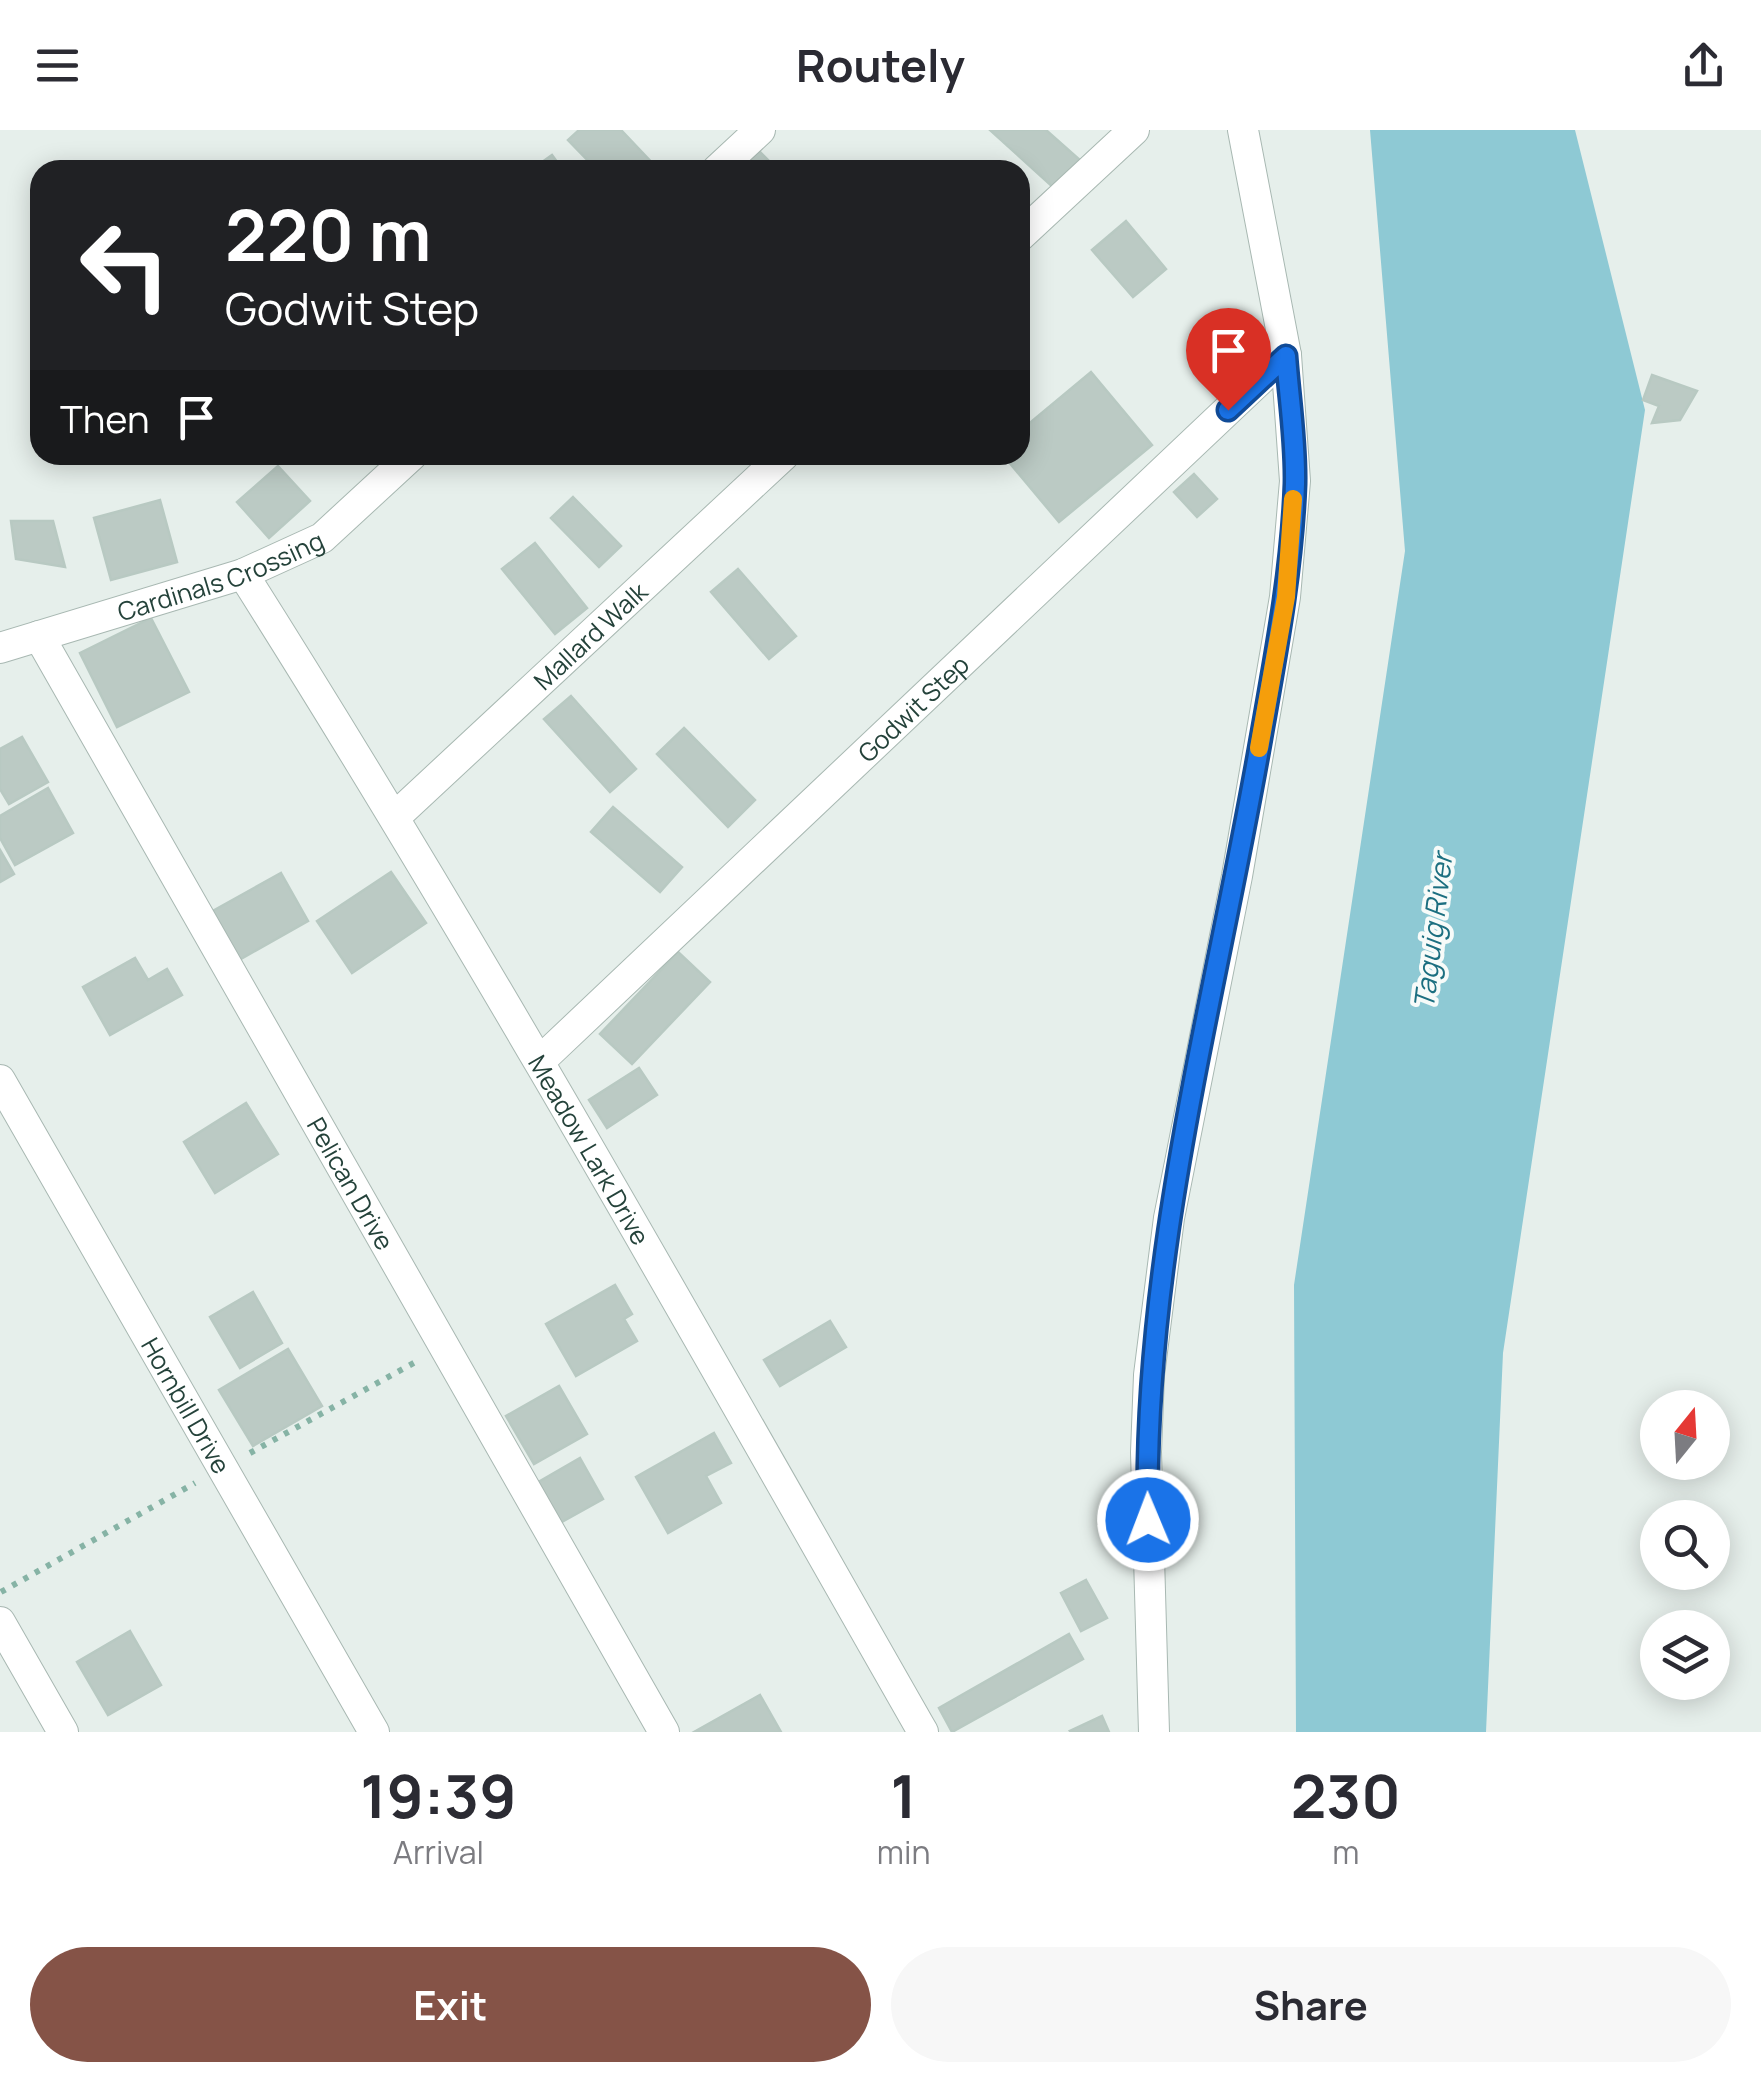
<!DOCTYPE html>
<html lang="en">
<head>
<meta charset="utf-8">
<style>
  :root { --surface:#fff; --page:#f7f7f7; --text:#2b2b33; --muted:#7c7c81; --accent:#855347 }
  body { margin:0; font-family:Manrope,sans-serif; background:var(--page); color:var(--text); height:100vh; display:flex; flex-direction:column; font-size:38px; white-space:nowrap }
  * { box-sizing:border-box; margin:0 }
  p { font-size:32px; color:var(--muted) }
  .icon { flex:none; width:55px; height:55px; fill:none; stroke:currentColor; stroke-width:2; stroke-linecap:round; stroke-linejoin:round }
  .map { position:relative; height:1602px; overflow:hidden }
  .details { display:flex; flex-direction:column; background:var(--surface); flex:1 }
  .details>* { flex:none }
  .top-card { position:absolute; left:30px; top:30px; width:1000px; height:305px; border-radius:30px; box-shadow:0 5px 25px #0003; background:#202124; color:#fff; overflow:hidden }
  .needle { width:65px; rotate:18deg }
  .controls { position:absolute; left:1640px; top:1260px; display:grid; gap:20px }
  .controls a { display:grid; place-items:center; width:90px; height:90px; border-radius:50%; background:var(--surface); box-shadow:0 5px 25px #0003; font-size:50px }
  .pin { position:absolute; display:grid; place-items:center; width:85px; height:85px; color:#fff; margin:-102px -42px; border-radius:50% 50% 50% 0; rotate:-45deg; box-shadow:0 0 10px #0007 }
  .pin .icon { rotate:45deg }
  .me { position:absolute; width:110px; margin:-55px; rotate:359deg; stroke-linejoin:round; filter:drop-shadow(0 0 8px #0008) }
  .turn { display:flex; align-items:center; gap:35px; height:210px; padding:0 30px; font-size:45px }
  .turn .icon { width:130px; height:130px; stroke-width:2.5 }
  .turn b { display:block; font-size:70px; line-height:85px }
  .then { display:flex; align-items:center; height:95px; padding:0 30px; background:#0003; gap:20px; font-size:38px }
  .eta { display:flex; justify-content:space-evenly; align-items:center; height:170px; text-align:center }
  .eta b { font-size:60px; font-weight:700; line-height:70px }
  .action { display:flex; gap:20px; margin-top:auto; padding:20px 30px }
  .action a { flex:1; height:115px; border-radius:60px; background:var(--accent); color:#fff; font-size:40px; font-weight:700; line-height:115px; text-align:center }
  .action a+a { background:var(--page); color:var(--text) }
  header { display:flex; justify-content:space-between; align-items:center; height:130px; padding:0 30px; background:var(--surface); font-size:45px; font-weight:700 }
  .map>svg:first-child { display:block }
  .water { fill:#8ec9d4 }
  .building { fill:#bbcac4; stroke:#b8c9c2; stroke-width:2.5 }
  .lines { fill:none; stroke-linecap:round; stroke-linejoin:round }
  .minor-casing { stroke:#a8b8b2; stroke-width:32 }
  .path { stroke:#86b3a5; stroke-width:6; stroke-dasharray:5 8; stroke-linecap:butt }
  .minor { stroke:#fff; stroke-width:30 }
  .route-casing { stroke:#114b97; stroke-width:25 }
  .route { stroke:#1a73e8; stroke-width:18 }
  .slow { stroke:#f59e0b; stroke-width:18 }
  .labels { text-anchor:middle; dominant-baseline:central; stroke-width:8; stroke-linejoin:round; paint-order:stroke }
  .street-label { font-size:25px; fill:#24423a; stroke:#f7fbf9 }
  .water-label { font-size:28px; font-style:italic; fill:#1c6f80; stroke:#f7fbf9 }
</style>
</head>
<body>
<header><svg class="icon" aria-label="menu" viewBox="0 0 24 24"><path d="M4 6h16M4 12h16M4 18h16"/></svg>Routely<svg class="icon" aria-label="share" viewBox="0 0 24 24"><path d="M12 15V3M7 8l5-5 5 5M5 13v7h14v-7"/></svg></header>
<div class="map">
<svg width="1761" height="1602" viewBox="0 0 1761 1602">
  <rect width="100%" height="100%" fill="#e6efeb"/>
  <path class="water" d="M1370 0H1575L1645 280 1503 1223 1486 1602H1296L1294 1155 1405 421Z"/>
  <path class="building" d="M579 0H621L658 39 597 40 568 10Z
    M990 0H1046L1080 30 1055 59Z
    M758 20 778 40H738Z
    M552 25 563 40H531Z
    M1126 91 1166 139 1133 167 1092 120Z
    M1091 242 1152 315 1059 392 1003 325H1020V301Z
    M1652 245 1697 261 1680 290 1652 293 1659 276 1643 270Z
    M278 336 310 371 269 408 237 372Z
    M1194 344 1217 369 1197 387 1174 362Z
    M573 367 621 416 599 437 551 388Z
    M160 370 177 432 111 450 94 388Z
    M11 391H53L65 437 16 429Z
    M535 413 587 478 555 504 502 439Z
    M738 439 796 506 769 529 711 462Z
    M151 488 189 562 117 597 80 523Z
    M571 566 636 639 610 662 544 589Z
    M684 598 755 670 728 697 657 624Z
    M22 607 48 652 9 674 0 659V619Z
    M48 658 73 703 15 735 0 708V686Z
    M613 677 682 737 660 762 591 702Z
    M0 720 14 744 0 752Z
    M391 742 426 793 352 843 317 791Z
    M281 743 308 791 239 830 211 782Z
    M678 822 710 852 632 934 600 904Z
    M135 828 148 850 167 839 182 865 110 905 83 857Z
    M639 938 657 965 607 998 589 970Z
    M246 973 278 1024 215 1063 184 1012Z
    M615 1155 632 1184 624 1189 637 1211 576 1246 546 1194Z
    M253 1162 282 1213 240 1238 210 1187Z
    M830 1191 846 1217 780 1256 764 1230Z
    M288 1219 322 1276 253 1316 219 1260Z
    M559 1256 587 1304 534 1334 506 1286Z
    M714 1303 731 1333 706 1346 721 1373 668 1403 636 1347Z
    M580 1328 603 1369 558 1394 535 1354Z
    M1086 1450 1107 1488 1081 1501 1061 1463Z
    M130 1501 161 1555 108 1585 77 1532Z
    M1069 1504 1083 1529 952 1602 939 1578Z
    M760 1565 781 1602H694Z
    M1102 1586 1109 1602H1071L1070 1601Z"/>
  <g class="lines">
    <g class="minor-casing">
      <g id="minor">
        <path d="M717 40 760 0"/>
        <path d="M1020 106 1134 0"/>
        <path id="s1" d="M243 444C483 823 701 1213 923 1602"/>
        <path id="s2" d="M39 506 664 1602"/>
        <path id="s3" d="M0 518 243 444 322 408 412 325"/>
        <path id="s4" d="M396 686 784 325"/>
        <path id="s5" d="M541 930 1286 225"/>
        <path id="s6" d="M0 950 374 1602"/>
        <path d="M0 1492 63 1602"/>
        <path d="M1154 1602 1146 1322 1149 1245 1169 1088 1237 746 1285 467 1295 351 1286 225 1243 0"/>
      </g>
    </g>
    <path class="path" d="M250 1323 419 1230
      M1 1462 195 1353"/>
    <use href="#minor" class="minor"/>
  </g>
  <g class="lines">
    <g class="route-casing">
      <path id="route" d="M1148 1390C1142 1126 1216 867 1261 608 1276 523 1292 439 1295 354 1296 311 1289 267 1286 226L1228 280"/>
    </g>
    <use href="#route" class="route"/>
    <path class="slow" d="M1259 618 1286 467 1293 369"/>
  </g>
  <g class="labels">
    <g class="street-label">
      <text stroke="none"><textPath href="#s3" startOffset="232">Cardinals Crossing</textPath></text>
      <text stroke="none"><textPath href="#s4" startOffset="265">Mallard Walk</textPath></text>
      <text stroke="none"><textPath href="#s5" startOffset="512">Godwit Step</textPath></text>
      <text stroke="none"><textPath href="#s1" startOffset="672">Meadow Lark Drive</textPath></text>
      <text stroke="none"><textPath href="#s2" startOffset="630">Pelican Drive</textPath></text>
      <text stroke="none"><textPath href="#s6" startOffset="375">Hornbill Drive</textPath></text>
    </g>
    <g class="water-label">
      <text transform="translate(1432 801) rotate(-83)">Taguig River</text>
    </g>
  </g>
</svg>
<div class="controls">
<a><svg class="needle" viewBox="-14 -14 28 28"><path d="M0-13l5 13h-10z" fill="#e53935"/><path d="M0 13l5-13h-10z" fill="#7c7c81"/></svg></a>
<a><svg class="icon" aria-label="search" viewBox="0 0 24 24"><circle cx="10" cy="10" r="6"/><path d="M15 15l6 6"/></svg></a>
<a><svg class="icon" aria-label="layers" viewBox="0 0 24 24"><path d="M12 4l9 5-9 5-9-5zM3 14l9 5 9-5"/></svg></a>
</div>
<div class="pin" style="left:1228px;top:280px;background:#d93025"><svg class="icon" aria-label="arrive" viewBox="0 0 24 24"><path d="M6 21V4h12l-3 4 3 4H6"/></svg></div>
<svg class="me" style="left:1148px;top:1390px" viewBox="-20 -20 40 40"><circle r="17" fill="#1a73e8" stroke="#fff" stroke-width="3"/><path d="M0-11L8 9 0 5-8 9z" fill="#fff"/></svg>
<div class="top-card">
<div class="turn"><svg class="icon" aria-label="left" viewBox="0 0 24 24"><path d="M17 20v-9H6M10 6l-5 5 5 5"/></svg><div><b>220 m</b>Godwit Step</div></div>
<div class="then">Then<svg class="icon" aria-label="arrive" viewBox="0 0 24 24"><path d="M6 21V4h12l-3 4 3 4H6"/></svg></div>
</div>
</div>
<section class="details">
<div class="eta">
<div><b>19:39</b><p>Arrival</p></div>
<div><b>1</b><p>min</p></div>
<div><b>230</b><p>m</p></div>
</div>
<div class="action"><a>Exit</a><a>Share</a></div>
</section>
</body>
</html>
